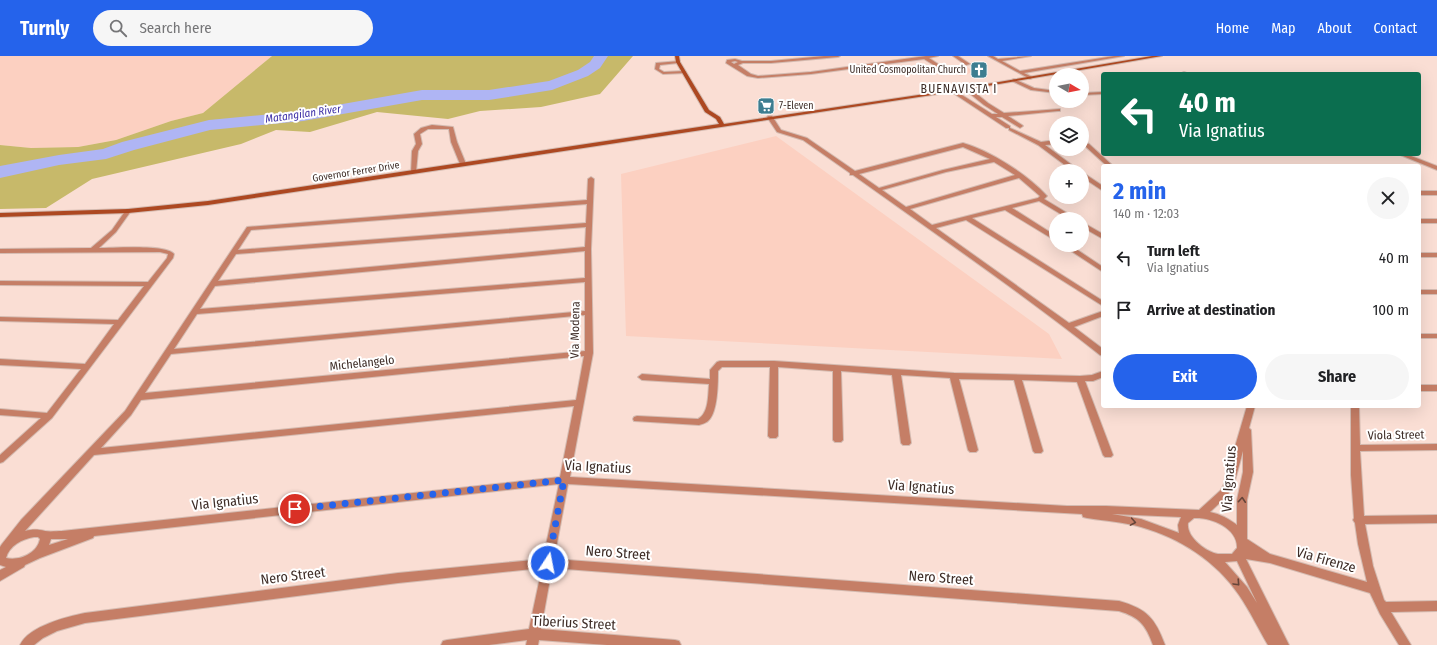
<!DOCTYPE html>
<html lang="en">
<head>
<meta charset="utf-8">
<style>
  :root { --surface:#fff; --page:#f6f6f6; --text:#202124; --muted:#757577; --accent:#2563eb }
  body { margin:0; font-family:"Fira Sans Condensed",sans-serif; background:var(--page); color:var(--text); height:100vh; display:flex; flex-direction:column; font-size:15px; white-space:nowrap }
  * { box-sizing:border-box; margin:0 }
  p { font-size:13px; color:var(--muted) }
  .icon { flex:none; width:22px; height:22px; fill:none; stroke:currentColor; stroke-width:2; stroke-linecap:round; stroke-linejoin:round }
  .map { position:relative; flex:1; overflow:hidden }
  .details { position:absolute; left:1101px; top:108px; width:320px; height:244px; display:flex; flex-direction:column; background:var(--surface); border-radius:4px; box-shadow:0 4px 16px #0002 }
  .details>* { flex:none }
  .hud { position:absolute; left:1101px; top:16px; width:320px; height:84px; border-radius:4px; box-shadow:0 4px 16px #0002; background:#0b6e4f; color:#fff; overflow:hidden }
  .needle { width:26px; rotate:100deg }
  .tools { position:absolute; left:1049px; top:12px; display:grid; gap:8px }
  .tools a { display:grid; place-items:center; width:40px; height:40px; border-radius:50%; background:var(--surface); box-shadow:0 4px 16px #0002; font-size:20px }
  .pin { position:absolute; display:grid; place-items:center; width:34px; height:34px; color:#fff; margin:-17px; border:2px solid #fff; border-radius:50%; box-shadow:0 1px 4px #0007 }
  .me { position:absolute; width:44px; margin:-22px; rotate:11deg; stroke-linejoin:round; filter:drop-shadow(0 0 3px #0008) }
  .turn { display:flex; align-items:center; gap:14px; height:84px; padding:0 12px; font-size:18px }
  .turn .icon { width:52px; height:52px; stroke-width:2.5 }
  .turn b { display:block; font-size:28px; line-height:34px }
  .round { display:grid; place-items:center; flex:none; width:42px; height:42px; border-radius:21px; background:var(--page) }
  .overview { display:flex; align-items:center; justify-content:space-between; height:68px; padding:0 12px }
  h1 { font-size:24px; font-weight:700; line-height:30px; color:var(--accent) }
  .cta { display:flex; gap:8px; margin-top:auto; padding:8px 12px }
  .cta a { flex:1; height:46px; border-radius:24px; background:var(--accent); color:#fff; font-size:16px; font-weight:700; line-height:46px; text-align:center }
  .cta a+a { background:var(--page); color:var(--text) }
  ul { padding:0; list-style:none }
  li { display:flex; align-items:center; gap:12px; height:52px; padding:0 12px }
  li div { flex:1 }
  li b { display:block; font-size:15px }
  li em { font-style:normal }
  header { display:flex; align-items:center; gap:24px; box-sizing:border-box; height:56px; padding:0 20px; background:var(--accent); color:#fff }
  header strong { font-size:19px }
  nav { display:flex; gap:22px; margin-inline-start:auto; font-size:14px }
  .search { width:280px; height:36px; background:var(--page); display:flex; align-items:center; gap:10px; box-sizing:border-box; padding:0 14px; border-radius:22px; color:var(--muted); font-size:15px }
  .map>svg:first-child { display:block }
  .built { fill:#fcd0c1 }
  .green { fill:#c7b96a }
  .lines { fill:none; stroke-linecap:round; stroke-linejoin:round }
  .river { fill:#afb5f4; fill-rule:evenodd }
  .street-casing { stroke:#d4bbb1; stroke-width:2 }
  .secondary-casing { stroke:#d4bbb1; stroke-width:2 }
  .street { fill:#c57e66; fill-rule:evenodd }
  .secondary { fill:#ad4821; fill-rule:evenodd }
  .oneway { stroke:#66453a }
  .route { stroke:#2563eb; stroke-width:7; stroke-dasharray:0 12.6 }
  .labels { text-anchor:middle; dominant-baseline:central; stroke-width:4; stroke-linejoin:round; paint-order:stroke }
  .far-poi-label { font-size:10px; fill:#3e2d27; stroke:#fff; text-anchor:end }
  .far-street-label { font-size:10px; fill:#3e2d27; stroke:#fff }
  .far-water-label { font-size:11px; font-style:italic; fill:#3d2fa6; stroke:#fff }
  .far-quarter-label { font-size:12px; letter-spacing:1px; fill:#3e2d27; stroke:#fff }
  .street-label { font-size:12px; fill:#3e2d27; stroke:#fff }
  .near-street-label { font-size:14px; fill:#3e2d27; stroke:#fff }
</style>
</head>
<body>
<header>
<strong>Turnly</strong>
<div class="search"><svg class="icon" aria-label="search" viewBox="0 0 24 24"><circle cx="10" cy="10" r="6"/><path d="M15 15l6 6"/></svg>Search here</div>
<nav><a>Home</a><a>Map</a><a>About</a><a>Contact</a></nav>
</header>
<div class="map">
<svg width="1437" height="589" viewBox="0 0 1437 589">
  <rect width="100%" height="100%" fill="#faded4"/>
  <path class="built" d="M0 0H272L203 57 171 65 116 84 78 91 31 92 0 89Z
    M946 11H967L973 15 966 19 960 20Z
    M776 80 1049 278 1062 303 626 280 621 118Z"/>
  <path class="green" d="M272 0H633L600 38 541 51 480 55 448 63 377 56 310 76 276 74 241 88 92 123 46 152 0 153V89L31 92 78 91 116 84 171 65 203 57Z"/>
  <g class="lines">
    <path class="river" d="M594 0H608L600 12 588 20 552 34 489 44H422L303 65 210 74 134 94 106 103 59 109 0 122V110L59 99 103 93 122 86 209 64 303 55 422 34H489L549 25 578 14 590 6Z"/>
    <g class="street-casing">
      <path id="street" d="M824 0H840L838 1 771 7H743L738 9 751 18 758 20 811 16 926 0H938L929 2 941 10 937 11 924 3 811 18 758 22 747 20 726 7 727 4 735 3 742 5H771ZM735 5 738 6 734 8 731 6Z
        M953 0H958L970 8 966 9Z
        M988 0H993L998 3 1031 0 1002 5 1020 15 1114 0H1124L1024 17 1032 21V22L1030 23Z
        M680 5V6L678 7 660 9 659 13 664 16 684 15 686 16V17L663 18 655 13 656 7Z
        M1184 16 1189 18H1182V17Z
        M1014 23 1034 32 1056 35V37L1031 34 1012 25V24Z
        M964 31H968L988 47 1004 57 1060 53V55H1058L1008 60 1022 69 1023 70 1020 72 1002 61H996L1010 70V72L1041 86 1056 84V88L1045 89 1080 115H1073L1038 89 1009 74V72H1006L950 35 954 34 992 58H998L984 49 964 33Z
        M1103 36V38L1082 39V37Z
        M768 60H772L781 74 807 82 855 115 963 87C989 94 1028 119 1046 139L1047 140 1044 143 1077 163H1069L1039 145 1012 152 1056 180V185L1005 154 972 162 1103 245V250L966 164 936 172 1069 267 1103 255V260L1074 271 1103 293V300L1100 299C1020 236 936 178 853 119H850V117L803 84 777 76 767 61ZM963 91 990 103 943 114 879 132 859 118ZM994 106 1015 119 906 151 882 134 946 116ZM1019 122 1040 140 1038 142 932 169 910 153Z
        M432 69 453 71 457 86 466 108 463 110 460 108 451 86 449 73H428L420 78 422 88 418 95 416 116 411 117 412 95 416 88 414 78 421 72Z
        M1082 85 1089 88 1113 110H1107L1085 90 1082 89Z
        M1398 98H1406L1437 110V114Z
        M1082 116 1103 130V135L1082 121Z
        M591 121 594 123 591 193 593 297 570 421 1067 450H1106L1199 454 1221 434 1224 428 1247 350H1255L1249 372 1251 374 1253 416 1247 444V483L1270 498 1367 526 1358 488 1355 467 1353 464 1354 462 1351 419V350H1359L1360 389 1437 388V394L1360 395 1364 460 1437 459V467L1365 468 1373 510 1384 544 1386 546 1437 545V555L1391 556 1411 589H1399L1380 558 1370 537 1270 507 1246 503 1289 589H1268C1258 572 1250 555 1239 539 1216 505 1180 482 1141 471 1124 466 1105 465 1087 462L1083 461 1082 458 568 428 554 503 1119 545C1147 553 1155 562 1165 589H1153C1146 569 1139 561 1119 555L552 512 541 573 675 584 679 585 681 589H607L539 584 538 589H526L527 584 489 589H441L443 585 447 584 529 573 542 512 398 527 85 567 57 575 43 582 34 589H20C29 570 66 561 85 557L398 517 543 503 559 428 94 480 93 482 40 502 25 509 24 511 0 525V514L6 511 0 509V491L2 488 21 464 125 355 247 171 587 144 588 123ZM587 148 586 167 238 194 251 174ZM586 171 585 191 218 225 236 198ZM585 195V222L200 253 215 230ZM585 226V255L174 293 197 258ZM585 259V295L145 337 171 298ZM584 300 576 344 101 392 131 359 141 344ZM574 350 560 421 62 475C57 475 50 476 45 475 37 473 33 473 25 475L94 399ZM1243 395V416L1237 444V469C1229 463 1220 458 1210 456L1227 440 1234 428ZM1112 458 1181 461 1178 469 1179 477 1141 463ZM1194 462C1211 461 1238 472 1237 492L1232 498C1227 498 1223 498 1218 498 1206 496 1186 481 1188 467ZM34 481H38L40 483C37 498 19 505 6 502 9 490 22 483 34 481ZM51 483H68L49 489ZM1237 505 1257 547 1247 531 1225 506Z
        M1419 135H1437V139H1419Z
        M128 153 131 155 116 176 99 192C113 192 166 188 174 198L173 202 52 362 3 406 0 407V399L41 362 0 359V353L47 357 81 313 0 309V303L85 308 114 268 0 265V261L118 264 144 230 0 229V225L148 226 167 202 168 198 160 196 0 197V193L91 192 112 174 126 154Z
        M1419 163H1437V167H1419Z
        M1082 166 1103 178V183L1082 171Z
        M1062 189H1070L1103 211V216Z
        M1419 197H1437V201H1419Z
        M1419 234H1437V238H1419Z
        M1419 278H1437V282H1419Z
        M720 305H774L954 317 1080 320 1092 319 1103 315V321L1093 325H1085L1113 399 1111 401H1105L1103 399 1077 326 1022 324 1043 395 1041 397H1035L1033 395 1014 324 959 323 978 394 976 396H970L968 394 950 322 901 319 911 387 909 389H903L901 387 892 319 841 315 843 384 841 386H835L833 384V315L778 311V380L776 382H770L768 380 770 311H722L718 315C718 326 718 357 708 365 706 367 702 368 699 369L634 365 633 363 634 361 637 360 698 363C709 357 708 339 709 328L642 324 638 321 642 318 710 323V314L717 306Z
        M1419 329H1437V335H1419Z"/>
    </g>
    <g class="secondary-casing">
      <path id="secondary" d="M675 0H679L680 6 709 54 720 61 724 68 952 34 1152 0H1162L952 36 208 149 128 157 0 161V157L128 153 208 145 719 68 716 63 705 56 676 6Z"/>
    </g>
    <use href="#street" class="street"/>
    <use href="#secondary" class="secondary"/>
  </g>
  <defs><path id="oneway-chevron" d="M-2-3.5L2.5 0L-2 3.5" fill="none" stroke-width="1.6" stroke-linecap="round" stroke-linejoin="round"/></defs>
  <g class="oneway">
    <use href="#oneway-chevron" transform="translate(1242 444) rotate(-86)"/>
    <use href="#oneway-chevron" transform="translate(1133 466) rotate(10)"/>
    <use href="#oneway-chevron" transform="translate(1237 527) rotate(47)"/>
  </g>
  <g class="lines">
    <path class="route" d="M295 453 564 424 548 507"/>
  </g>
  <defs>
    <g id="church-square" transform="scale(0.9)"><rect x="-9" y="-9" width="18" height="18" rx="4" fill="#3d7d90" stroke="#fff"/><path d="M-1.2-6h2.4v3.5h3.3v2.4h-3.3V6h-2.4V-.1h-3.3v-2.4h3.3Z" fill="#fff"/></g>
    <g id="supermarket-square" transform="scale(0.9)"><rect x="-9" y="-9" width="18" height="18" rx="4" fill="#3d7d90" stroke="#fff"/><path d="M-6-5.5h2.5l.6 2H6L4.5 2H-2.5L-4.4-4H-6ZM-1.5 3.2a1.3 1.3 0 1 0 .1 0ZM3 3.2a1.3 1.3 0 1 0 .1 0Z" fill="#fff"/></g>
  </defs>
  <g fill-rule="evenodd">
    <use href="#church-square" x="979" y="14"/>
    <use href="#supermarket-square" x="766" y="50"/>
  </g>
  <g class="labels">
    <g class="far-poi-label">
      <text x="966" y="14">United Cosmopolitan Church</text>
      <text x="779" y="50" text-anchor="start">7-Eleven</text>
    </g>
    <g class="far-street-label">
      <text transform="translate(356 116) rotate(-9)">Governor Ferrer Drive</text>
    </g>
    <g class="far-water-label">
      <text transform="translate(303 58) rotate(-8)">Matangilan River</text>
    </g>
    <g class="far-quarter-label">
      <text x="959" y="33">BUENAVISTA I</text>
    </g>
    <g class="street-label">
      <text transform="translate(575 274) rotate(-89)">Via Modena</text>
      <text transform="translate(362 307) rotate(-6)">Michelangelo</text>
      <text transform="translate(1396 379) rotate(-1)">Viola Street</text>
    </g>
    <g class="near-street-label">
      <text transform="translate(598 411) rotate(3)">Via Ignatius</text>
      <text transform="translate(1229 423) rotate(-86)">Via Ignatius</text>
      <text transform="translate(921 431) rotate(4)">Via Ignatius</text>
      <text transform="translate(225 446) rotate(-6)">Via Ignatius</text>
      <text transform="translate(618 497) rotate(4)">Nero Street</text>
      <text transform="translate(1326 504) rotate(16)">Via Firenze</text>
      <text transform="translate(293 520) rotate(-7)">Nero Street</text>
      <text transform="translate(941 522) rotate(4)">Nero Street</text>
      <text transform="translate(574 567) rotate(3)">Tiberius Street</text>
    </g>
  </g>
</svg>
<div class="tools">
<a><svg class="needle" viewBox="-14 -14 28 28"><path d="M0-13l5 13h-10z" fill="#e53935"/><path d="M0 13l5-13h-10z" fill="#757577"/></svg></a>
<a><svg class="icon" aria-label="layers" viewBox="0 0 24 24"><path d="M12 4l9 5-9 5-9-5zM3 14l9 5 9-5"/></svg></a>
<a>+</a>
<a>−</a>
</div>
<div class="pin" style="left:295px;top:453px;background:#d93025"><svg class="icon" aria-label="arrive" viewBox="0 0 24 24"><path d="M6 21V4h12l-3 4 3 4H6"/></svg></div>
<svg class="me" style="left:548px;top:507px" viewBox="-20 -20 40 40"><circle r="17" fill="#2563eb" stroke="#fff" stroke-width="3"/><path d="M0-11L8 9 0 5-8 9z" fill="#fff"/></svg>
<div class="hud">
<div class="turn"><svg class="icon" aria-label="left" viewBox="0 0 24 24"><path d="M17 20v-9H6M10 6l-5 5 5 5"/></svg><div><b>40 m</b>Via Ignatius</div></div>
</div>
<section class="details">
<div class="overview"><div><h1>2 min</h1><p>140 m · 12:03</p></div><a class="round"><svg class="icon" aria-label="close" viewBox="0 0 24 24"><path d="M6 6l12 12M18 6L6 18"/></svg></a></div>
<ul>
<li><svg class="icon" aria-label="left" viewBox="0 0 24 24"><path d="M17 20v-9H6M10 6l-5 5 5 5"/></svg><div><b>Turn left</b><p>Via Ignatius</p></div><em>40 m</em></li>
<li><svg class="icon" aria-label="arrive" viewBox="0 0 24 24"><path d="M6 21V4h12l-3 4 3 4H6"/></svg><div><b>Arrive at destination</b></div><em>100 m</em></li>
</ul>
<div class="cta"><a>Exit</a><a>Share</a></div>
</section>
</div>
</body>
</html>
